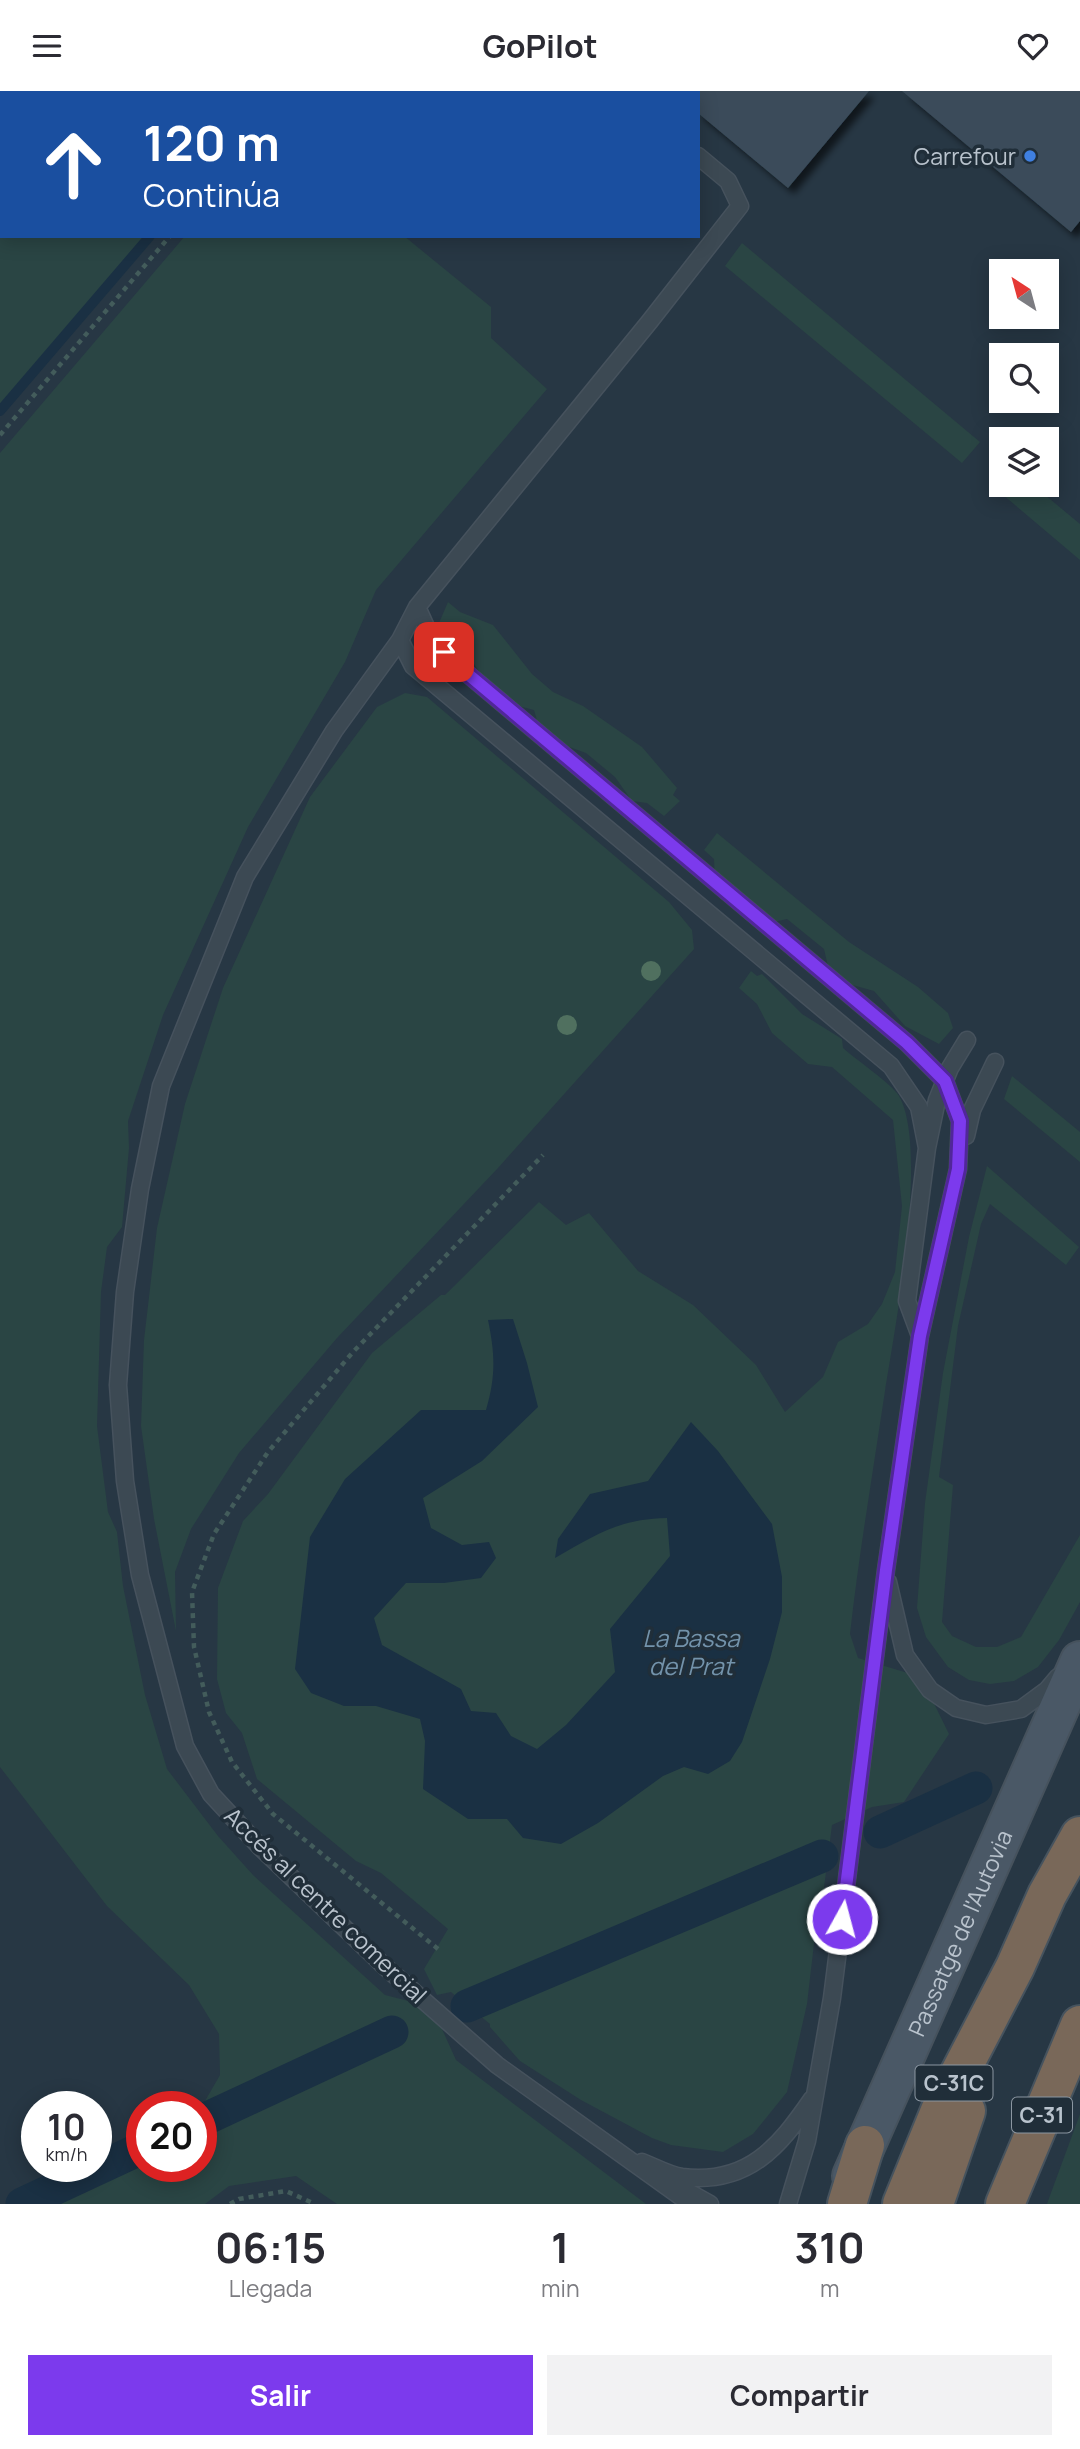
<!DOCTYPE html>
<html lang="es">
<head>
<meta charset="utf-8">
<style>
  :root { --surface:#fff; --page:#f2f2f3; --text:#2b2b33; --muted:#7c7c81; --accent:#7c3aed }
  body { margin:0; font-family:Manrope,sans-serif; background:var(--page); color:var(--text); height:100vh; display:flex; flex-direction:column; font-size:26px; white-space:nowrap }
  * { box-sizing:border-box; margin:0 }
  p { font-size:23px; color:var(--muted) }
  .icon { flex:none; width:38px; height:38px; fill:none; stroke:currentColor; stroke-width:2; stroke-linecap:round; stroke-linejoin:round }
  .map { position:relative; height:2113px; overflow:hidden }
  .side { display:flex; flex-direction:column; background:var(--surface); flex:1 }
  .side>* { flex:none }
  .banner { position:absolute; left:0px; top:0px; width:700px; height:147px; box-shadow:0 4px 18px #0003; background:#1a4fa0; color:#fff; overflow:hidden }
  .needle { width:46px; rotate:324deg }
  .buttons { position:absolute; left:989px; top:168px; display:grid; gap:14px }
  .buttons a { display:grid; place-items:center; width:70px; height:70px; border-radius:0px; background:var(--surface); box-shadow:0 4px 18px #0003; font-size:35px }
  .speed { position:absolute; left:21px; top:2000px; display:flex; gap:14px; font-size:35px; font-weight:700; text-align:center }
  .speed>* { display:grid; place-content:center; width:91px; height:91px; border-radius:50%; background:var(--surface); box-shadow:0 4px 18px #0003; line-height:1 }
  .speed small { font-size:18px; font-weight:400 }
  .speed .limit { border:10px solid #d22; background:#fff; color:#111 }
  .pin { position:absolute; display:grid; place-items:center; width:60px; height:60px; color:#fff; margin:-30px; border-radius:14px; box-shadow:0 4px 10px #0006 }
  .me { position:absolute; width:77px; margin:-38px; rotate:7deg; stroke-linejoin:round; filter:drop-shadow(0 0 5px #0008) }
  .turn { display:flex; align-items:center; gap:24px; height:147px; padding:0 28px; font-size:32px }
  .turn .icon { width:91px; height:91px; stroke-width:2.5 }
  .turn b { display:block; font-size:49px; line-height:60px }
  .eta { display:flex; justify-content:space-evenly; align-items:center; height:119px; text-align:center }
  .eta b { font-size:42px; font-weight:700; line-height:49px }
  .action { display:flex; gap:14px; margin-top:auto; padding:14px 28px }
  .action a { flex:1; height:80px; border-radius:0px; background:var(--accent); color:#fff; font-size:28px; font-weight:700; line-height:80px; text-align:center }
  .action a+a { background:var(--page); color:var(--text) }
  header { display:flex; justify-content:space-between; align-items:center; height:91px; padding:0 28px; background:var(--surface); font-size:32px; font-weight:700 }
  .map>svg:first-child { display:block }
  .green { fill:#2a4544 }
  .water { fill:#1a3043 }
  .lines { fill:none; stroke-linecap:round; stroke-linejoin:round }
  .stream { stroke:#1a3043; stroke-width:10 }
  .canal { stroke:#1a3043; stroke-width:33 }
  .building { fill:#3a4c5a; filter:url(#shadow) }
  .lane-casing { stroke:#46525d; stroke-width:19 }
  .secondary-casing { stroke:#46525d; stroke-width:42 }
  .highway-casing { stroke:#46535e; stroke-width:42 }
  .path { stroke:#435c5b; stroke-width:4.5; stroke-dasharray:5 5; stroke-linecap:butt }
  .lane { stroke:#3c4953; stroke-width:16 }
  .secondary { stroke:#4a5866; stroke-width:38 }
  .highway { stroke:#796859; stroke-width:38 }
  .tree { fill:#50705f }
  .route-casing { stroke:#51269a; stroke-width:18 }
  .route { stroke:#7c3aed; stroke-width:12 }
  .shop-dot { fill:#3f7fe0; stroke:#202e39; stroke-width:2.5 }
  .labels { text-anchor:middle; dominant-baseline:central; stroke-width:7; stroke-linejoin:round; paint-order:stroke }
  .shield { fill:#202e39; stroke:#8b96a1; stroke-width:2 }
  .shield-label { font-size:21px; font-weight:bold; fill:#b9c3cd }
  .poi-label { font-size:23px; fill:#b9c3cd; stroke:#202e39; text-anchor:end }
  .street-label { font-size:23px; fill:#b9c3cd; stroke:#202e39 }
  .water-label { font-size:24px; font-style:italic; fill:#7393ab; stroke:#202e39 }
</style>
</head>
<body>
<header><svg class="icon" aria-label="menu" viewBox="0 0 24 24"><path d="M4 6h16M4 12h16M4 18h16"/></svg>GoPilot<svg class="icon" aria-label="heart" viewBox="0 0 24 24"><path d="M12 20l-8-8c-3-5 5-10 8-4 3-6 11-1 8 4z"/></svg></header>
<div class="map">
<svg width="1080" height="2113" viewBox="0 0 1080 2113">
  <defs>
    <filter id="shadow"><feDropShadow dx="6" dy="6" stdDeviation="3.5" flood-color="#0009"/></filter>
  </defs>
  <rect width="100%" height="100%" fill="#273744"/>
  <path class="green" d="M0 0H274L272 2H2V145H150L0 320Z
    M185 145H404L491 216V247L547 298 376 499 345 571 248 736 163 924 128 1030 129 1057 122 1136 107 1156 101 1201 97 1335 108 1421 117 1441 123 1495 145 1604 167 1678 218 1745 253 1784 385 1904 432 1916 456 1969 646 2113H337L296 2085 229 2095 205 2113H22L142 2057V2076H201V2017L220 1984 219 1943 189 1894 107 1815 0 1676V362Z
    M742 152 980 351 962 372 725 175Z
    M1001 393 1033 394 1080 433V469L996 398Z
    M448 511 460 521 493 534 532 583 553 601 583 615 642 656 677 697 673 704 680 710 664 725 647 712 632 710 615 686 586 662 542 646 534 619 499 610 470 567 449 549 439 532Z
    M405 602 427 606 669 811 692 839 694 858 498 1077 337 1247 239 1362 191 1438 175 1481 176 1540 154 1428 141 1335 144 1249 157 1137 185 1013 223 897 310 706 377 616Z
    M717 742 849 851 918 896 948 922 953 937 939 953 905 935 874 900 831 888 824 858 787 828 765 833 715 791 714 768 704 759Z
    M751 880 757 885 762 883 802 923 842 948 843 957C855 968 892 993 899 1005 929 1058 895 1237 885 1300 873 1381 859 1462 850 1543L858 1567 921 1586 949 1643 904 1711 872 1716 832 1734 821 1820 817 1827 807 1913 787 2001 753 2043 723 2061 671 2054 652 2047 581 2009 520 1970 490 1936V1933L451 1901 437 1904 424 1878 448 1838 381 1782 356 1770 257 1688 242 1642 226 1622 217 1588 218 1497 243 1430 268 1403 372 1262 441 1204H445L539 1111 566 1134 589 1122 638 1180 693 1214 756 1274 785 1321 823 1286 838 1251 868 1233 882 1213 895 1181 902 1115 893 1029 832 976 808 973 772 942 757 913 739 897Z
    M1012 985 1080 1041V1071L1004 1008Z
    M987 1075 1079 1156 1066 1174 990 1113 981 1133 958 1235 939 1386 953 1394 942 1531 952 1545 976 1556H997L1021 1546 1080 1444V1511L1059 1549 1038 1576 1014 1590 990 1593 969 1589 948 1576 926 1546 917 1517 925 1412 943 1282 969 1146Z
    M1080 2023V2113H1047L1048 2110Z"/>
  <path class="water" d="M513 1228 527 1272 538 1316 482 1370 423 1407 431 1437 462 1454 489 1451 496 1467 481 1487 444 1492H406L374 1527 382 1554 461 1598 471 1620 496 1622 511 1645 537 1658 566 1634 615 1581 610 1538 670 1465 667 1427C619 1428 595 1444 555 1467L558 1448 590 1403 648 1390 691 1331 718 1360 772 1433 782 1486V1521L770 1568 742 1651 730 1670 708 1683 684 1676 663 1685 598 1732 561 1753 523 1747 507 1728H468L423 1698 425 1650 420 1628 376 1615H344L311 1602 295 1578 310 1446 345 1388 421 1319H486C496 1285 495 1263 488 1229Z"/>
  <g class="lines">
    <path class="stream" d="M272 2 274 0
      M0 320 150 145"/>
    <path class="canal" d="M880 1741 976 1697
      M467 1915 822 1765
      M201 2030 392 1941
      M22 2113 142 2057"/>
  </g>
  <path class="building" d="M698 0H869L788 97 698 22Z
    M902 0H1080V130L1071 141Z"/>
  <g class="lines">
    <g class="lane-casing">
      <path id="lane" d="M621 0 624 2
        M417 516 431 547 457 574 907 952 945 990 960 1030 958 1078 920 1245 886 1479 832 1907 807 2050 788 2113
        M400 549 413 575 891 975 919 1016 927 1057
        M966 1045 972 1019 995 971
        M920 1245 907 1210 927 1057 937 1009 950 977 967 949
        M888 1491 905 1564 930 1599 956 1617 986 1624 1021 1618 1047 1599 1058 1586
        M642 2071C655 2076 669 2084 682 2086 748 2094 779 2056 812 2008
        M683 2098 710 2113
        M691 2113 497 1974 381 1872 261 1757 211 1703 185 1655 140 1484 125 1390 118 1294 125 1201 140 1098 161 995 245 786 334 640 400 549 417 516 650 230 740 115 728 90 698 65"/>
    </g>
    <g class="secondary-casing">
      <g id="secondary">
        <path id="s1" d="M852 2085 1080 1570"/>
      </g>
    </g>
    <g class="highway-casing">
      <path id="highway" d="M847 2113 865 2054
        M902 2113 940 2020 1015 1876 1047 1804 1080 1745
        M934 2113 966 2020
        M1005 2113 1080 1934"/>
    </g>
    <path class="path" d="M292 2 294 0
      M0 344 170 145
      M438 1858 273 1723 232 1671 209 1621 194 1556 192 1501 214 1443 268 1361 353 1261 543 1064
      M230 2113 239 2108 286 2100 315 2113"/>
    <use href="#lane" class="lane"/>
    <use href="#secondary" class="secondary"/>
    <use href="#highway" class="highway"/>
  </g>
  <g class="tree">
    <circle cx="651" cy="880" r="10"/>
    <circle cx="567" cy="934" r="10"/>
  </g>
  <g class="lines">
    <g class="route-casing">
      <path id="route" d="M444 561 457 574 907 952 945 990 960 1030 958 1078 920 1245 886 1479 842 1828"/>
    </g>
    <use href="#route" class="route"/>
  </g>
  <circle class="shop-dot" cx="1030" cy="65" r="7"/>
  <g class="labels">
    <g class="shield">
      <rect x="915.5" y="1974.5" width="77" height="35" rx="5"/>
      <rect x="1012" y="2006.5" width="60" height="35" rx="5"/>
    </g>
    <g class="shield-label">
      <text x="954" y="1992">C-31C</text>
      <text x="1042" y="2024">C-31</text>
    </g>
    <g class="poi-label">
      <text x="1016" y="65">Carrefour</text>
    </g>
    <g class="street-label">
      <text transform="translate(326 1814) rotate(44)">Accés al centre comercial</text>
      <text stroke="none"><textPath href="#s1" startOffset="266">Passatge de l'Autovia</textPath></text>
    </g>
    <g class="water-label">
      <text x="691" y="1546">La Bassa<tspan x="691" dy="28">del Prat</tspan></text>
    </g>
  </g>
</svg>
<div class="buttons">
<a><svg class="needle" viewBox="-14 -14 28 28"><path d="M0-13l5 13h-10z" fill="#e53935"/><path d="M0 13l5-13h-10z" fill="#7c7c81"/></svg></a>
<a><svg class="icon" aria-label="search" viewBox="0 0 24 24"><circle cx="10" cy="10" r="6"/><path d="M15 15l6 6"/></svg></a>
<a><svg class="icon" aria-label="layers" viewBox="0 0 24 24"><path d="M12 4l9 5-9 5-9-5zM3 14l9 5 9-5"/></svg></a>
</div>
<div class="speed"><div>10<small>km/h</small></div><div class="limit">20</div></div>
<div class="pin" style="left:444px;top:561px;background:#d93025"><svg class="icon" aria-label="arrive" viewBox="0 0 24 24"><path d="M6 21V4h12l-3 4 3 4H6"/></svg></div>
<svg class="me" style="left:842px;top:1828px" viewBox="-20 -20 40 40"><circle r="17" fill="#7c3aed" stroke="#fff" stroke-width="3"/><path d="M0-11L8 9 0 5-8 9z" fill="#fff"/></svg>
<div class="banner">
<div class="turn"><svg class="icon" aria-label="ahead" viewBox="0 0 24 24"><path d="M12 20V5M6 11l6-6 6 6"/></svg><div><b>120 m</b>Continúa</div></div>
</div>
</div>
<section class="side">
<div class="eta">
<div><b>06:15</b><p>Llegada</p></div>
<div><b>1</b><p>min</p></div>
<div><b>310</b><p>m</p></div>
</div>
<div class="action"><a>Salir</a><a>Compartir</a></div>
</section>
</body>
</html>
